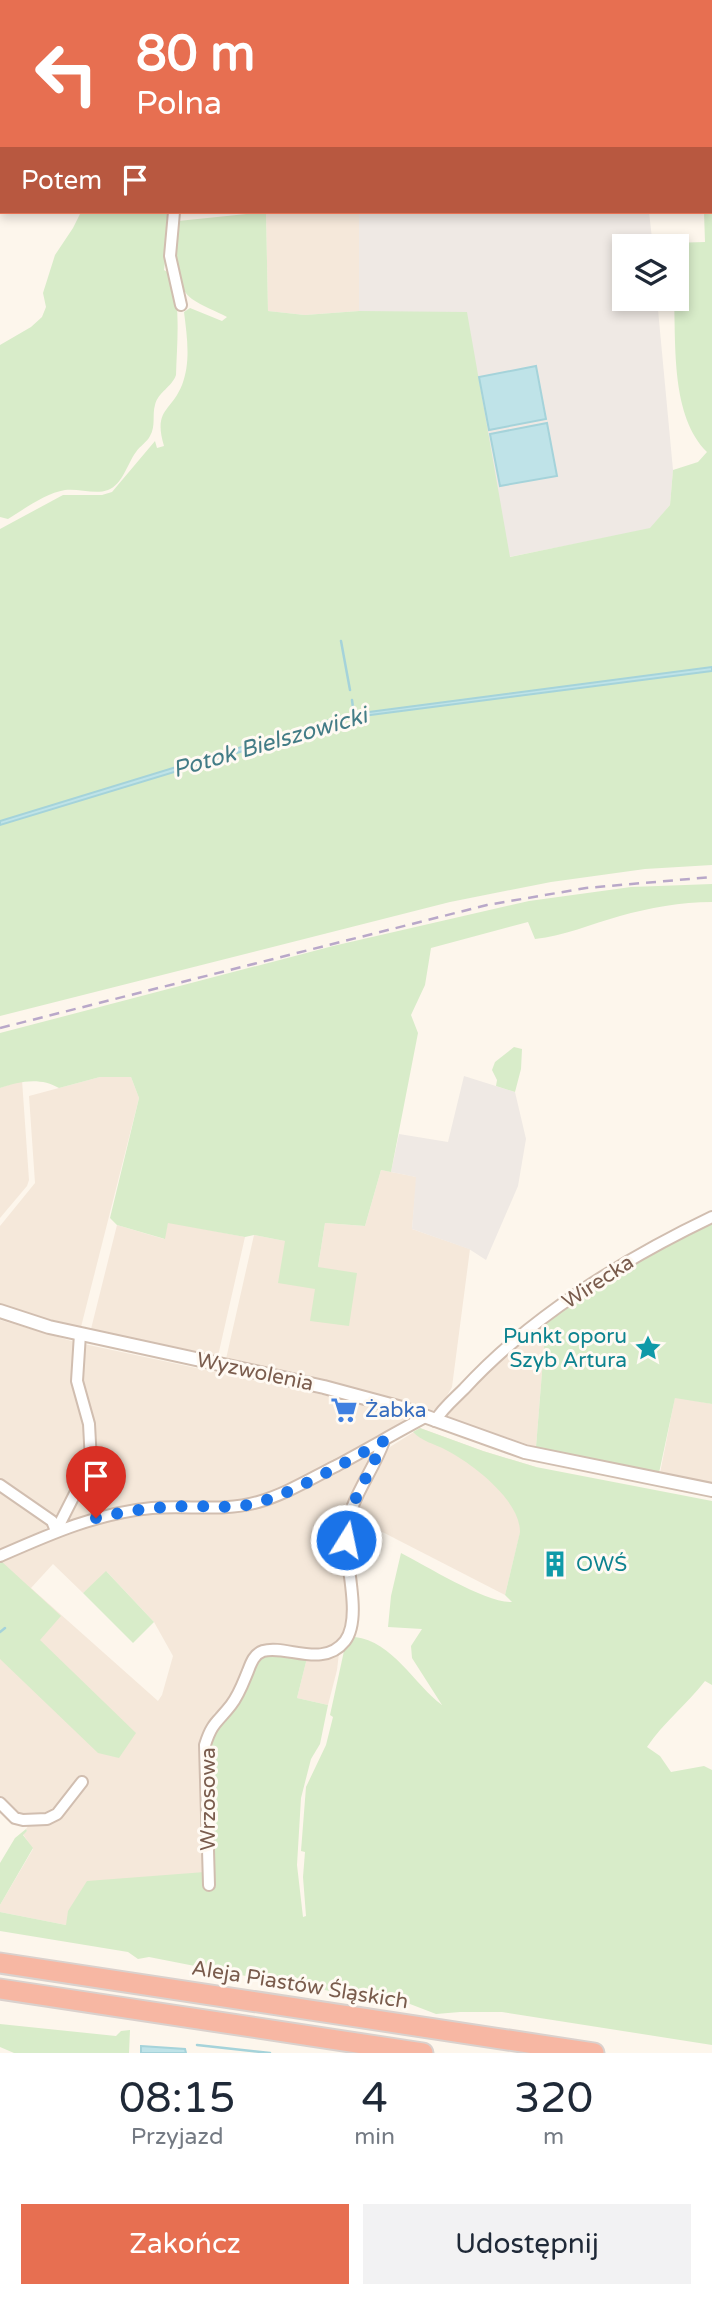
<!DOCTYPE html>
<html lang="pl">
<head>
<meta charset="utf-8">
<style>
  :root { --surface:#fff; --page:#f2f2f3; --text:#1f2937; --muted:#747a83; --accent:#e76f51 }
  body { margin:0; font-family:"Varela Round",sans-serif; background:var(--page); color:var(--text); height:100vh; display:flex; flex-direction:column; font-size:26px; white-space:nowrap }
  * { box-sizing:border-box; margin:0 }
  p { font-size:23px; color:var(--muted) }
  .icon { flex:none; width:38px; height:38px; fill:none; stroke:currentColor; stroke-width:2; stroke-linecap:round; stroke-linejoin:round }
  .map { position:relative; height:2053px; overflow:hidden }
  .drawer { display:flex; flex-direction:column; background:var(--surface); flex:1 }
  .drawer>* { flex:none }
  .banner { position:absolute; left:0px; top:0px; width:712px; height:214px; box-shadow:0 4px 10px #0003; background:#e76f51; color:#fff; overflow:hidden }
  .fabs { position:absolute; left:612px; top:234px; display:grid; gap:14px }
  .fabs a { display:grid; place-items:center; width:77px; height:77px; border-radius:0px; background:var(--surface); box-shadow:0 4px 10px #0003; font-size:35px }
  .pin { position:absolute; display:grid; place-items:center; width:60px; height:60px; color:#fff; margin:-72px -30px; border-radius:50% 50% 50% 0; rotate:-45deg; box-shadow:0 0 7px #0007 }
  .pin .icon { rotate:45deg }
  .me { position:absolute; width:77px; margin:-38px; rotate:10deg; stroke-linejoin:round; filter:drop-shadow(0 0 5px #0008) }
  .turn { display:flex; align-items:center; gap:24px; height:147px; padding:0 21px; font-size:32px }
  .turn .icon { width:91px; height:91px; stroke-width:2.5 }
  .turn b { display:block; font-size:49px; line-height:60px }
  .then { display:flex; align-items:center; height:66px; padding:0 21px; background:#0003; gap:14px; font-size:26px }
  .eta { display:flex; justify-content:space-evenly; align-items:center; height:119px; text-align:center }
  .eta b { font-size:42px; font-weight:600; line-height:49px }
  .action { display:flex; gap:14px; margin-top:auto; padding:14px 21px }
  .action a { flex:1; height:80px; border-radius:0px; background:var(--accent); color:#fff; font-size:28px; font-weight:600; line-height:80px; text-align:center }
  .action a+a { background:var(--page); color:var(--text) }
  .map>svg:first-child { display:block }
  .residential { fill:#f5e8da; fill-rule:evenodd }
  .industrial { fill:#efe9e4 }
  .green { fill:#d8ecc9 }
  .water { fill:#bfe3e8; stroke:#a5d3da; stroke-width:2 }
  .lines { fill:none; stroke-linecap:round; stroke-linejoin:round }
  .stream { stroke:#a5d3da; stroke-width:2.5 }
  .minor-casing { stroke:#d1beb0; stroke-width:14 }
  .tertiary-casing { stroke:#d1beb0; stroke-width:16 }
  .motorway-casing { stroke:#dad1cd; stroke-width:23 }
  .minor { stroke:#fff; stroke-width:10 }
  .tertiary { stroke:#fff; stroke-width:12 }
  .motorway { stroke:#f7b7a3; stroke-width:19 }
  .rail { stroke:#b9a8c9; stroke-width:2.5; stroke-dasharray:10 7; stroke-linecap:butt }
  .route { stroke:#1a73e8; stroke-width:12; stroke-dasharray:0 21.6 }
  .labels { text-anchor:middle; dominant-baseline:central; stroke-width:6; stroke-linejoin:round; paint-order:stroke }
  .street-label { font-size:21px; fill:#7a5c4d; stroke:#fffaf3 }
  .culture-label { font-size:21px; fill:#0d838f; stroke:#fffaf3; text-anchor:end }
  .shop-label { font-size:21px; fill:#366cbe; stroke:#fffaf3; text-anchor:start }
  .water-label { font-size:23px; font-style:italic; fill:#437c86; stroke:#fffaf3 }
</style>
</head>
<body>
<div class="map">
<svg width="712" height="2053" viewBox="0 0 712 2053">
  <rect width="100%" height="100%" fill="#fdf6ec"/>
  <path class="residential" d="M266 212H359V311L305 315 268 311Z
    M100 1077H131L139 1098 81 1327 41 1317 0 1304V1226L35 1183 29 1096Z
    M22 1080 29 1180 27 1186 0 1218V1088Z
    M381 1170 417 1177 412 1229 470 1249 452 1387 443 1403 432 1411 333 1382 226 1359 254 1235 285 1241 315 1289 349 1326 318 1267 325 1223 365 1226Z
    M168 1222 245 1237 218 1356 91 1329 117 1225 164 1239Z
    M0 1320 75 1342 86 1423V1468L54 1519 49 1526 34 1537 0 1553Z
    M546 1322 536 1447 444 1417 493 1363Z
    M84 1344 342 1399 397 1415 407 1418 409 1421 275 1493 232 1504 132 1507 68 1521 66 1520 93 1466 80 1382Z
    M675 1397 712 1404V1483L660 1473Z
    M420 1428 483 1451 536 1467 505 1595 359 1520 354 1511 372 1474 390 1447Z
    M374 1450H377L348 1504 343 1520V1543L349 1583 348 1625 337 1645 235 1690 228 1703 214 1713 204 1734 205 1872 66 1925 0 1912V1905L33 1849 23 1834 27 1831 26 1829 31 1822H45L58 1807 47 1817 18 1815 0 1799V1559L32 1544 105 1520 158 1513 251 1509 271 1504 284 1499ZM53 1564 83 1593 107 1572 154 1622 173 1656 162 1695 158 1701 31 1588Z
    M339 1653 337 1670 328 1705 297 1698 307 1658Z"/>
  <path class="industrial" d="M359 212H649L653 247H625V299H657L673 470 670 505 650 529 509 557 496 489 359 311Z
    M464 1076 515 1092 526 1139 518 1186 486 1260 469 1249 412 1229 416 1177 391 1172 399 1134 448 1142Z"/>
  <path class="green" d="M393 0H627V2H393Z
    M648 0H712V667L346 715 0 821V529L63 495H102L112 492 155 441 157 448 164 446C153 409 171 412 182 385 191 362 187 336 184 312L190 308 222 321 227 317C216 311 202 306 192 299 170 282 174 244 178 221L266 212 268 311 305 315 359 311 467 312 510 557 650 528 670 505 673 470 698 462 707 452C671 416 676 347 674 299H677V247H672V243L705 242 704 212H710V2Z
    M81 212H171L164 270 171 274C181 306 177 342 176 375 172 387 158 392 155 405 152 415 156 426 150 436 147 442 140 446 136 452 127 464 123 484 108 490 95 495 78 488 65 490 46 493 24 509 8 519L0 517V345L31 327 42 317 46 307 43 293 55 255 73 228Z
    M712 671V865L645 869 551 882 450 902 0 1016V825L355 717Z
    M712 884V902C681 902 649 908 620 916 591 924 564 936 535 939L528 922 431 948 425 985 411 1015 418 1033 391 1172 381 1170 365 1226 325 1223 318 1267 357 1273 349 1326 310 1321 315 1289 278 1283 285 1241 254 1235 245 1237 168 1223 165 1239 117 1225 110 1218 139 1098 131 1077H100L59 1088C41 1077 19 1081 0 1088V1033L333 946 529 901 631 887Z
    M514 1047 522 1049 521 1069 515 1092 496 1086 497 1080 492 1070 495 1062Z
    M712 1220V1404L675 1398 659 1473 536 1447 546 1322 613 1275Z
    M420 1428 483 1451 536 1467 712 1501V1685L705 1681C687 1704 663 1723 647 1747L660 1756 671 1772 704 1766 712 1770V2045L502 2012H460L436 2014 410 2004 276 1982 149 1957 138 1959 128 1952 0 1931V1912L66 1925 68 1911 87 1881 205 1872 209 1741 259 1657 273 1653 307 1658 297 1698 328 1705 320 1744 311 1759 301 1798 297 1865 303 1917 306 1916 303 1877 305 1852 301 1851 306 1787 326 1745 333 1717 330 1715 344 1651 355 1637C392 1641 415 1685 442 1705L412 1658 411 1646 422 1629 388 1627 391 1596 401 1553C427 1566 485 1603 512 1602L505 1595 520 1532C520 1500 473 1464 446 1450 435 1444 421 1441 413 1432Z
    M0 1560 61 1616 40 1640 136 1733 119 1758 98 1753 0 1659Z
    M106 1571 154 1622 133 1643 83 1593Z
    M26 1829 27 1831 23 1835 33 1848 0 1905V1863L15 1838Z
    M0 2024 116 2036 121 2031 130 2030 129 2053H14L0 2047Z"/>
  <path class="water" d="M536 366 546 419 489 430 479 377Z
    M547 423 557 476 500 486 490 434Z
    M712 667V671L355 717 0 825V821L346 715Z
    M141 2046 185 2049 186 2053H141Z"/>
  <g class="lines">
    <path class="stream" d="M341 641 350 690
      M352 700 354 715
      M0 1632 5 1628
      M197 2045 270 2053"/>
    <g class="minor-casing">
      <path id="minor" d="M212 2V0
        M306 2V0
        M631 2 632 0
        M174 212 170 256 181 305
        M435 1421C442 1409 454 1399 464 1389 530 1317 624 1259 712 1217
        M0 1485 52 1521 56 1531
        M56 1531 91 1462 89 1424 77 1381 80 1334
        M0 1556C50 1534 97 1513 152 1508 187 1505 224 1512 258 1502 286 1494 310 1479 336 1466 366 1450 395 1433 425 1417
        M0 1803 15 1818 23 1820 47 1819 57 1814 82 1782
        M209 1885 205 1745C212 1722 218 1722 231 1705 239 1695 243 1683 248 1671 251 1663 254 1654 263 1651 286 1644 323 1669 345 1641 362 1619 346 1566 346 1540 346 1502 372 1475 384 1441"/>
    </g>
    <g class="tertiary-casing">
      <path id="tertiary" d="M0 1311 49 1327 324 1387 402 1408 525 1452 712 1490"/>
    </g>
    <g class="motorway-casing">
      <path id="motorway" d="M0 1963 594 2053
        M0 1989 423 2053"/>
    </g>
    <use href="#minor" class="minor"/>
    <use href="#tertiary" class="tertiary"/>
    <use href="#motorway" class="motorway"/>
    <path class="rail" d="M0 1028 487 905 586 888 712 877"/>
  </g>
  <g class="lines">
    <path class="route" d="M96 1518C127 1511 160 1506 192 1506 211 1506 229 1508 247 1505 290 1497 344 1462 384 1441L352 1506 346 1540"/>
  </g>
  <defs>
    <g id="sight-bare" transform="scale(2.1)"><path d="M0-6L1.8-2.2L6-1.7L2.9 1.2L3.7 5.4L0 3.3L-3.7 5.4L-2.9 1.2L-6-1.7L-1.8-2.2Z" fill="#0f9aa8" stroke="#fffaf3" stroke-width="2.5" paint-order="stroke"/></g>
    <g id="supermarket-bare" transform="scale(2.1)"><path d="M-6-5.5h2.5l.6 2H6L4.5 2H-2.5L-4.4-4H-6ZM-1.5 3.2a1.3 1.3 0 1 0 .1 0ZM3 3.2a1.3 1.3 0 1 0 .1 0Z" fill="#3f7fe0" stroke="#fffaf3" stroke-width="2.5" paint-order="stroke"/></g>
    <g id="building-bare" transform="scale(2.1)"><path d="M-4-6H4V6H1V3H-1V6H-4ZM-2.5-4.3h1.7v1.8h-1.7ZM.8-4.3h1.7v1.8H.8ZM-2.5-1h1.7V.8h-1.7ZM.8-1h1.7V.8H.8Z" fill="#0f9aa8" stroke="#fffaf3" stroke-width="2.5" paint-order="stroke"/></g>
  </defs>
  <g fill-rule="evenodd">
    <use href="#sight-bare" x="648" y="1348"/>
    <use href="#supermarket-bare" x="344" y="1410"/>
    <use href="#building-bare" x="555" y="1564"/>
  </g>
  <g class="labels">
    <g class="street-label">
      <text transform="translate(598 1282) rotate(-33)">Wirecka</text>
      <text transform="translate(255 1372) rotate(12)">Wyzwolenia</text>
      <text transform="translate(208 1799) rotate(-90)">Wrzosowa</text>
      <text transform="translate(300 1985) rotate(9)">Aleja Piastów Śląskich</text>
    </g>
    <g class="culture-label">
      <text x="627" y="1336">Punkt oporu<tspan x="627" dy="24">Szyb Artura</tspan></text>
      <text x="576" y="1564" text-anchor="start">OWŚ</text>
    </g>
    <g class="shop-label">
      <text x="365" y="1410">Żabka</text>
    </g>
    <g class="water-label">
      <text transform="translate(270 743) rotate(-16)">Potok Bielszowicki</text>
    </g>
  </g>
</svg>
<div class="fabs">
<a><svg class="icon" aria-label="layers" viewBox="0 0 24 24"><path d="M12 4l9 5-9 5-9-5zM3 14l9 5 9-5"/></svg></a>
</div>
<div class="pin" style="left:96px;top:1518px;background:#d93025"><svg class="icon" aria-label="arrive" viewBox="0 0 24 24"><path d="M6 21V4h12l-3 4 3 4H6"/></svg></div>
<svg class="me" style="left:346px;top:1540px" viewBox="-20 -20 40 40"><circle r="17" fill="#1a73e8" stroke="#fff" stroke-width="3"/><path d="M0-11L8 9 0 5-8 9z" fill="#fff"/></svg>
<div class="banner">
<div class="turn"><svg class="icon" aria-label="left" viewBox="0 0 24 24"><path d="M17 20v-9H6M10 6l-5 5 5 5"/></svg><div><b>80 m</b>Polna</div></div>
<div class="then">Potem<svg class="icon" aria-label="arrive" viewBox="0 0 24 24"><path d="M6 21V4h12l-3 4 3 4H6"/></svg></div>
</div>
</div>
<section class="drawer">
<div class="eta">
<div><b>08:15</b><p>Przyjazd</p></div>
<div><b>4</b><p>min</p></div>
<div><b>320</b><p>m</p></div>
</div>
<div class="action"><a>Zakończ</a><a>Udostępnij</a></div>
</section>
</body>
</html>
